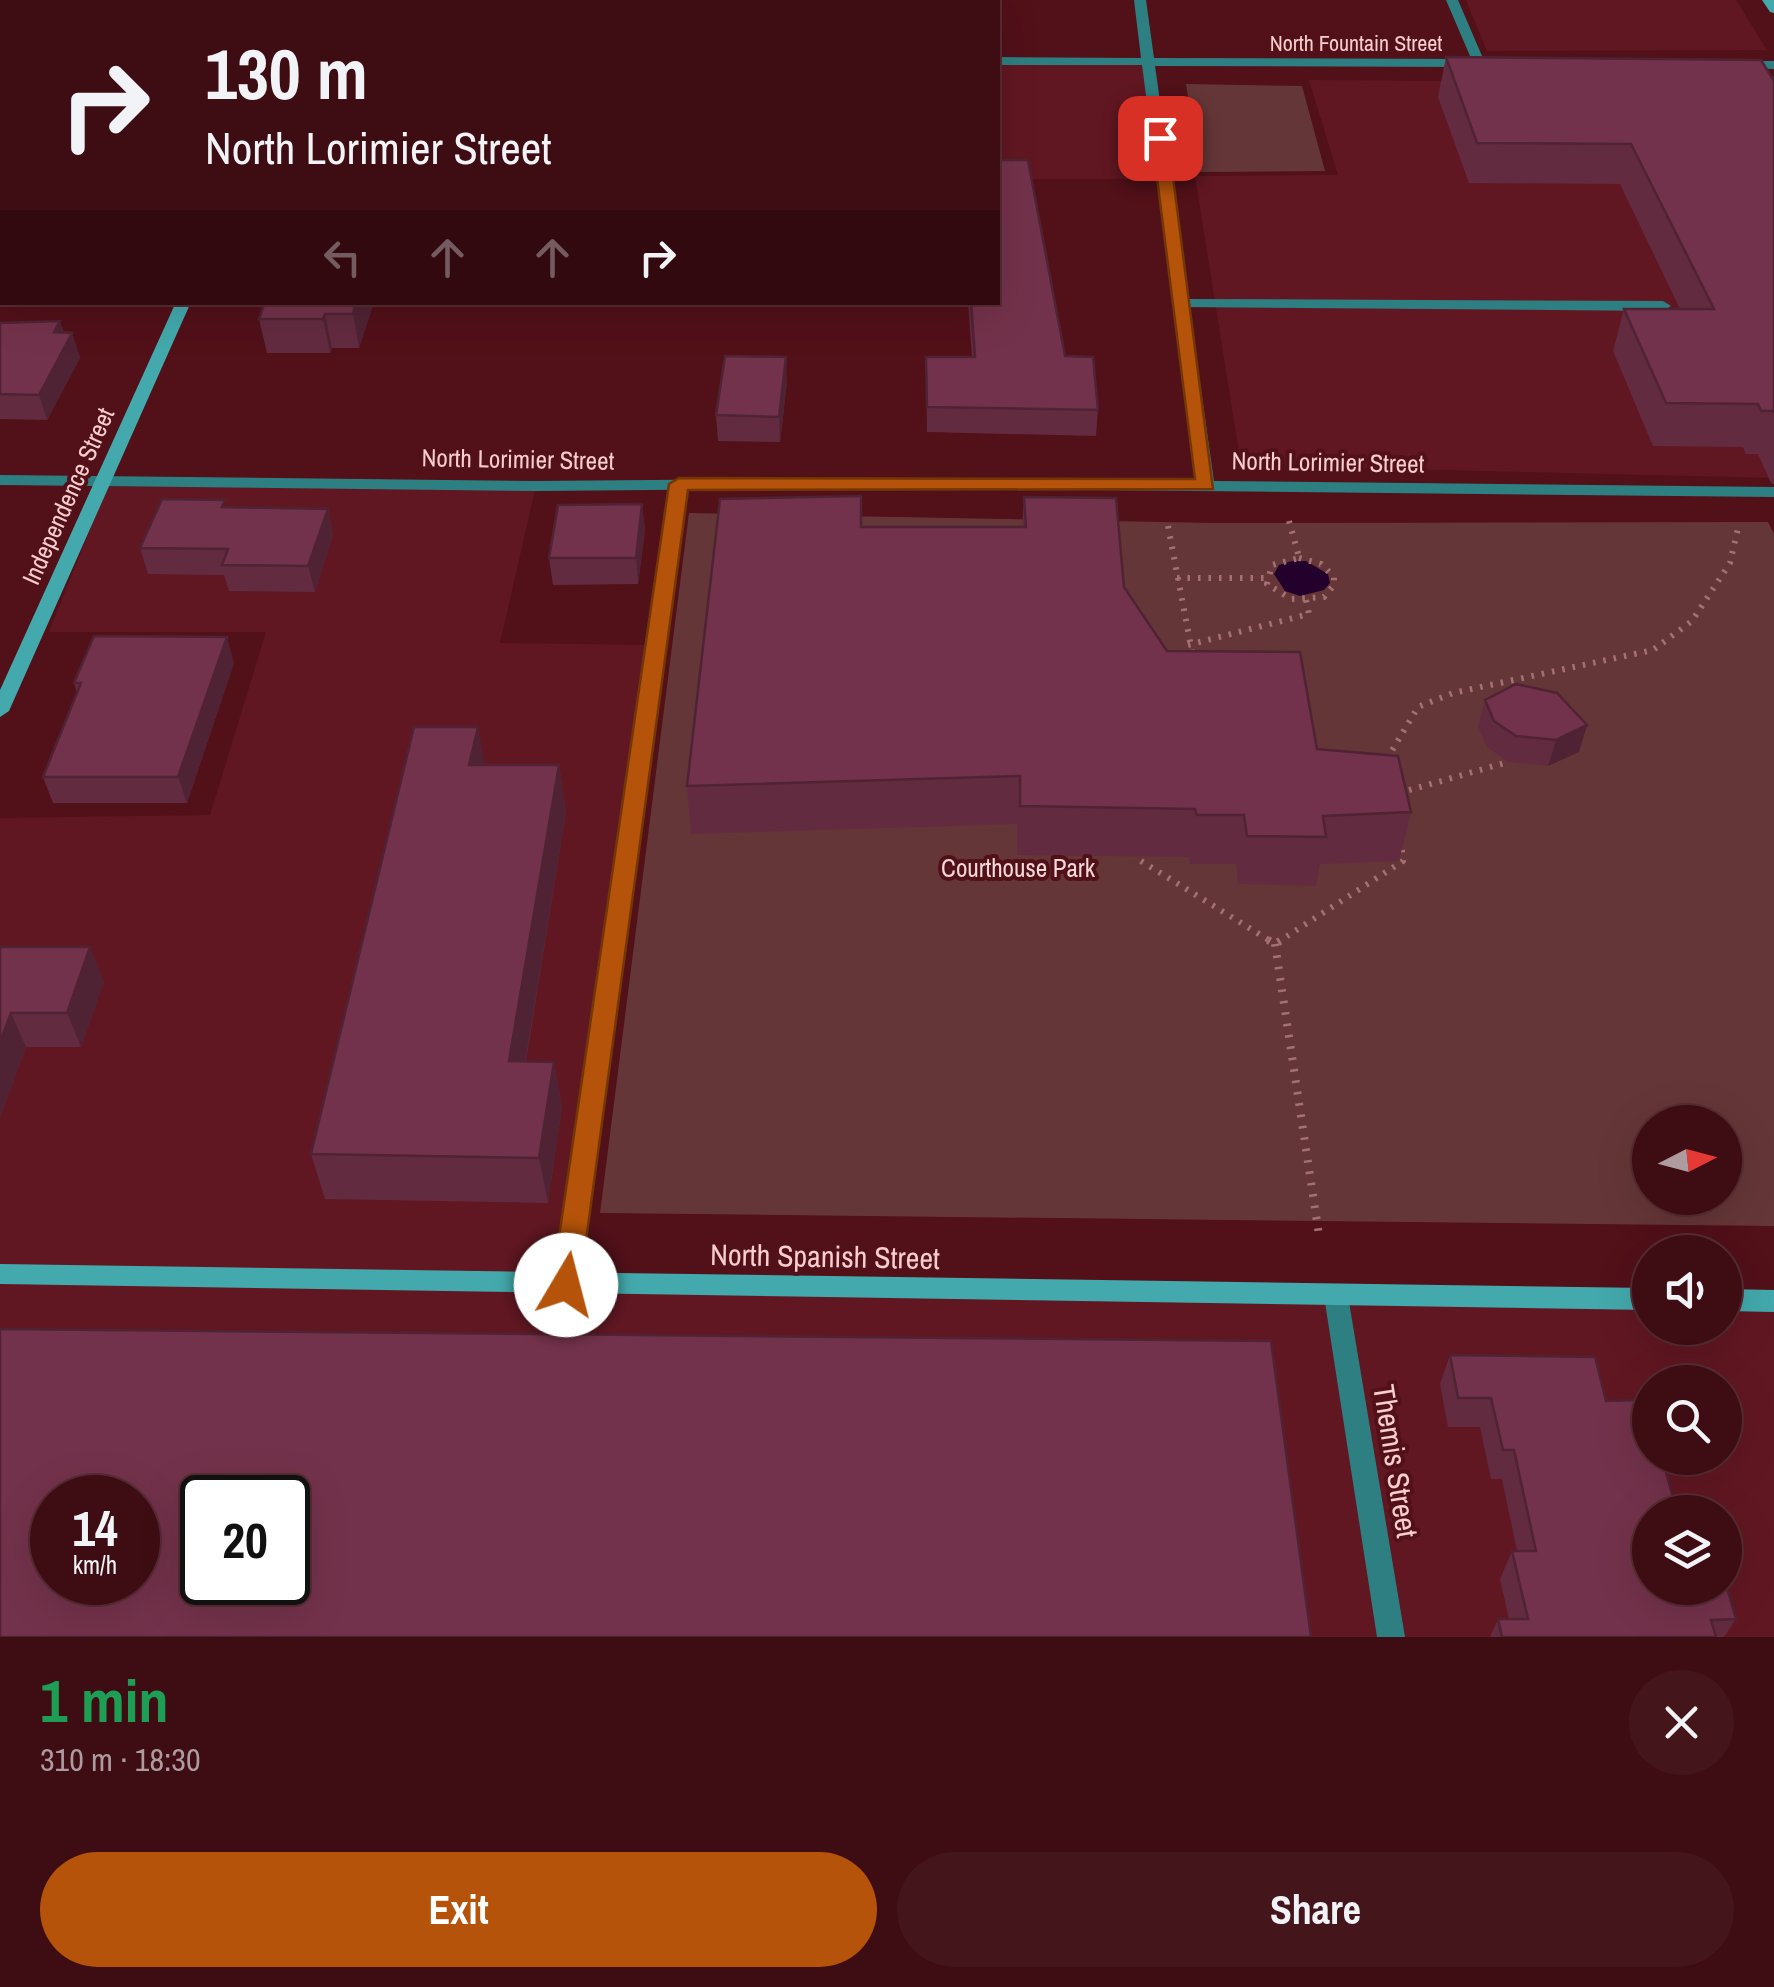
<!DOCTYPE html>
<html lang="en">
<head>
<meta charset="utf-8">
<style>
  :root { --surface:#3e0c13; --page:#45151c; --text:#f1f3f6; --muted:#ad9ba0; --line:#572c33; --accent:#b45309 }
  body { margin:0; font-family:"Archivo Narrow",sans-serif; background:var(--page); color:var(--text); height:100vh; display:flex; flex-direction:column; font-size:38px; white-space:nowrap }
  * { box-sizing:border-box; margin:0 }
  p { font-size:32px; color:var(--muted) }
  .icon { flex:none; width:55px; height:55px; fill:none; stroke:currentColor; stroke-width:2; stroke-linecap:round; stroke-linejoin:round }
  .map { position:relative; height:1637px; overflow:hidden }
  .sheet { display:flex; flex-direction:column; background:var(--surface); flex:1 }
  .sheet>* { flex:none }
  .guide { position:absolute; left:0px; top:0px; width:1000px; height:305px; box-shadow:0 10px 40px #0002,0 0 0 2px var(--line); background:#3e0c13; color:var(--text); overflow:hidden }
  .needle { width:65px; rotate:84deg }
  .buttons { position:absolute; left:1632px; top:1105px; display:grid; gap:20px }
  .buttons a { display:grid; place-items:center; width:110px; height:110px; border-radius:50%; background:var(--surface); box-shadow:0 10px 40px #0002,0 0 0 2px var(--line); font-size:50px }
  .speed { position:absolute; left:30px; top:1475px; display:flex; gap:20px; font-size:50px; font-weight:700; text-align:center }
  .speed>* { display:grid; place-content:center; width:130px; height:130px; border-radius:50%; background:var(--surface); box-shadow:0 10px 40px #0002,0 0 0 2px var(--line); line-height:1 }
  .speed small { font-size:25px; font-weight:400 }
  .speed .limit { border:5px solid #111; border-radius:15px; background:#fff; color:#111 }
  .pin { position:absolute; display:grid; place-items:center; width:85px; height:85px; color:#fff; margin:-42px; border-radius:20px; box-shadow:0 5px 15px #0006 }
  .me { position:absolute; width:110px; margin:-55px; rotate:8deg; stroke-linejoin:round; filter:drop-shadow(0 0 8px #0008) }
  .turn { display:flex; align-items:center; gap:35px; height:210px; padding:0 40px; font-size:45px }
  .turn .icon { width:130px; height:130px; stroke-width:2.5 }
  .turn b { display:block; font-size:70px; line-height:85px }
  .lanes { display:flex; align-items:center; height:95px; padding:0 40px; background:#0003; justify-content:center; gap:50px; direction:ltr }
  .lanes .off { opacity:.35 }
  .round { display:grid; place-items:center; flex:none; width:105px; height:105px; border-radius:52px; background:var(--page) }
  .headline { display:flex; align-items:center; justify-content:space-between; height:170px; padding:0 40px }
  h1 { font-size:60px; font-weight:700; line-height:75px; color:#1e9e55 }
  .button { display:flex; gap:20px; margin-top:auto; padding:20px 40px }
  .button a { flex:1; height:115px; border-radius:60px; background:var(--accent); color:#fff; font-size:40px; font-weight:700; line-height:115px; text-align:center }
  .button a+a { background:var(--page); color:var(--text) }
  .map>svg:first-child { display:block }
  .built { fill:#611722; fill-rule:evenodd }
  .green { fill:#653638; fill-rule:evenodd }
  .water { fill:#23012c }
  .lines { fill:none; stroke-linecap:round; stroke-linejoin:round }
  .path-far1 { stroke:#a57074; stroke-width:6; stroke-dasharray:2.5 8; stroke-linecap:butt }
  .path { stroke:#a57074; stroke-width:8; stroke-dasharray:2.5 9; stroke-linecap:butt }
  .lane { fill:#2e7f81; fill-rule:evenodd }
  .street { fill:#2e7f81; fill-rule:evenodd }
  .secondary { fill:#43a9ac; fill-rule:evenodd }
  .wall { fill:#632b40 }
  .shaded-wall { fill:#502334 }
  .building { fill:#73324b; stroke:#502334; stroke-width:2.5; fill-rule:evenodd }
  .route { fill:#b45309; stroke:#753606; stroke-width:2.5 }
  .labels { text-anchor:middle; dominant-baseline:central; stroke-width:8; stroke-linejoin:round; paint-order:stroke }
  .far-street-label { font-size:22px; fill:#f7cdcd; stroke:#521019 }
  .street-label { font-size:25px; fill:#f7cdcd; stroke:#521019 }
  .park-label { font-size:25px; fill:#f2d8d8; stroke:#521019 }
  .near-street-label { font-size:30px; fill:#f7cdcd; stroke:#521019 }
</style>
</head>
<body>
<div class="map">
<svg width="1774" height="1637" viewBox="0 0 1774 1637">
  <rect width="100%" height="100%" fill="#521019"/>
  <path class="built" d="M1466 0H1736L1767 50 1487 51Z
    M998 64 1144 65 1158 179H998Z
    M1753 75 1774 76V478L1241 465 1195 176 1338 175 1309 80 1708 83Z
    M536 486 500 643 647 645 561 1277 0 1268V818L210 815 266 632H49L107 487Z
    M0 1279 1650 1306V1328H1725V1307L1774 1308V1637H0ZM1650 1382H1725V1458H1650ZM52 1498H138V1582H52ZM202 1498H288V1582H202ZM1650 1512H1725V1588H1650Z"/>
  <path class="green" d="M1186 84 1302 86 1325 171 1200 172Z
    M689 513 1213 523 1768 522 1774 534V1226L600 1213ZM1650 1122H1725V1198H1650Z"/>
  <path class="water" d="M1292 561H1306L1328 574 1330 583 1324 590 1300 596 1285 591 1274 574 1279 565Z"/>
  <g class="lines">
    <path class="path-far1" d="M1289 521 1299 557
      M1168 526 1193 657
      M1299 558 1321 564 1334 577V585L1324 597 1291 599 1267 584 1272 565Z
      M1177 578H1266
      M1188 645 1309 614 1306 600
      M1387 759 1418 707 1453 693 1653 650 1692 621 1730 563 1738 528
      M1399 793 1508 762
      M1141 861 1272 942
      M1278 942 1403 861 1401 843"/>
    <path class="path" d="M1268 940 1275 944 1282 940
      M1275 944 1319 1235"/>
    <path class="lane" d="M1446 0H1458L1485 63 1484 66 1473 63Z
      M0 48H2V56H0Z
      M1182 299 1663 301 1671 306 1663 311 1177 307V301Z
      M679 479 687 484 578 1285 575 1292 566 1295 557 1292 554 1285 671 484Z"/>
    <path class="street" d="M1134 0H1146L1154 58 1470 59 1476 63 1470 67 1155 66 1214 481 1774 487V497L899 488 536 491 0 485V475L536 481 899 478 1197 481 1142 65H998V57L1141 58Z
      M1739 61H1774V69L1734 68V62Z
      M1336 1285 1345 1289 1348 1296 1405 1637H1377L1324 1296 1327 1289Z"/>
    <path class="secondary" d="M1762 0H1774V13L1770 12Z
      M176 302H191L9 711 0 717V690Z
      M0 1264 1650 1288V1310L0 1284Z
      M1725 1289 1774 1290V1312L1725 1311Z"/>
  </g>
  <path class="wall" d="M62 0H189L188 2H63Z
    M1446 57 1774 81V484L1771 483 1758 454H1746L1743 447 1653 446 1613 351 1624 309H1680L1620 184 1469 183 1438 97Z
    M265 302H374L359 348H332L330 353H267L259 319Z
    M968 302H998L1065 356 1098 410 1096 436 927 432 926 357H972Z
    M60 321 64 333H72L80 358 47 420 0 419V323Z
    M787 382 780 442 718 441 716 415Z
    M1024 497 1124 587 1167 651 1317 749 1411 812 1399 861 1320 864 1316 886 1238 884 1236 864H1190L1189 857 1017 855V824L691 834 687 786 861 527H1022Z
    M642 504 645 530 638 584 553 585 549 558Z
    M227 508 328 509 333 535 315 592 229 591 224 575 148 574 140 548Z
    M234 663 187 803H53L43 777 77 692 74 683Z
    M1485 700 1587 725 1579 752 1548 766 1508 762 1487 747 1478 727Z
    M485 765H559L566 812 526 1061 554 1062 562 1107 548 1203 325 1199 311 1154Z
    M0 947 104 981 81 1047H26L0 1118Z
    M1450 1355 1606 1401 1650 1512 1736 1619 1724 1637H1490L1498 1619H1509L1500 1579 1512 1551H1517L1502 1479H1491L1480 1427H1448L1440 1384Z"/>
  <path class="shaded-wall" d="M164 0H189L188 2H165Z
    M356 302H374L359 348 353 314Z
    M325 314 332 348 330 353 323 319Z
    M60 321 67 342 72 333 80 358 47 420 39 395 54 332Z
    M786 357 787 382 780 442 779 417Z
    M642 504 645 530 638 584 636 558Z
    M328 509 333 535 315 592 308 566Z
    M227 637 234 663 187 803 178 777Z
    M1587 725 1579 752 1548 766 1556 740Z
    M478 727 486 773 469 765Z
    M559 765 566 812 518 1106 509 1061Z
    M90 947 104 981 81 1047 67 1013Z
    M11 1013 26 1047 0 1118V1042Z
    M554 1062 562 1107 548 1203 539 1158Z"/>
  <path class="building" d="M1446 57 1761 60 1774 81V413L1773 411H1761L1758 404 1666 403 1624 309H1714L1631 144 1477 143Z
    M998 160H1028L1065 356 1093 357 1098 410 927 407 926 357H975L971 302H998Z
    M265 302H356L353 314H325L323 319H259Z
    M60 321 54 332 72 333 39 395 0 394V323Z
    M725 356 786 357 779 417 716 415Z
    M861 496V527H1026L1024 497 1116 498 1124 587 1167 651 1300 652 1317 749 1398 756 1411 812 1323 816 1326 837 1247 836 1244 815H1197L1195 809 1020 806V776L687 786 720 499Z
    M162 499 225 500 222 507 328 509 308 566 222 565 228 549 140 548Z
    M642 504 636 558H549L558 505Z
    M94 636 227 637 178 777H43L81 683H74Z
    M1516 684 1557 693 1587 725 1556 740 1516 736 1494 721 1485 700Z
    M414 727H478L469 765H559L509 1061 554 1062 539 1158 311 1154Z
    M0 947H90L67 1013H11L0 1042Z
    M0 1329 1271 1341 1311 1637H0ZM52 1498H138V1582H52ZM202 1498H288V1582H202Z
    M1450 1355 1595 1357 1606 1401 1638 1400 1650 1441V1458H1662L1677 1512H1650V1588H1725V1581L1736 1619 1711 1620 1716 1637H1502L1498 1619H1528L1512 1551H1536L1514 1450H1503L1491 1398H1458Z"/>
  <path class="route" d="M1160 134 1168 138 1213 489 688 490 580 1285 576 1293H556L552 1285 669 484 679 478 1195 479 1152 138Z"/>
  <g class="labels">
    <g class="far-street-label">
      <text x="1356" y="43">North Fountain Street</text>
    </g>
    <g class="street-label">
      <text transform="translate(518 459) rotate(1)">North Lorimier Street</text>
      <text transform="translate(1328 462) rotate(1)">North Lorimier Street</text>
      <text transform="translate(68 496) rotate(-66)">Independence Street</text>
    </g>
    <g class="park-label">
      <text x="1018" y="868">Courthouse Park</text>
    </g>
    <g class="near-street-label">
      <text transform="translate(825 1256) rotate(1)">North Spanish Street</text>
      <text transform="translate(1396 1461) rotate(81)">Themis Street</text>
    </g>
  </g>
</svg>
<div class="buttons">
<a><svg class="needle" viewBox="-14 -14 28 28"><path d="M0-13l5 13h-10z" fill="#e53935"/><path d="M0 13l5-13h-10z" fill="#ad9ba0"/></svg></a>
<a><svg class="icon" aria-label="sound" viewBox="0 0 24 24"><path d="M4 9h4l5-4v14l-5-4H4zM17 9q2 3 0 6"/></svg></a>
<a><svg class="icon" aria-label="search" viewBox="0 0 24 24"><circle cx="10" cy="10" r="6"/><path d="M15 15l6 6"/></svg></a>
<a><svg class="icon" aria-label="layers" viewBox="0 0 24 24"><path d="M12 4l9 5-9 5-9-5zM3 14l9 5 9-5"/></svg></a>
</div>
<div class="speed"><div>14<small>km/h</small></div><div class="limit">20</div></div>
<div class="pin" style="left:1160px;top:138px;background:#d93025"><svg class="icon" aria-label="arrive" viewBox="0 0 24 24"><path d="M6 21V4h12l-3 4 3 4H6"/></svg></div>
<svg class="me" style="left:566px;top:1285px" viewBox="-20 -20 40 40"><circle r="19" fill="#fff"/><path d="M0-13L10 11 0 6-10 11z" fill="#b45309"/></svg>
<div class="guide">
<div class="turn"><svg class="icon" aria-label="right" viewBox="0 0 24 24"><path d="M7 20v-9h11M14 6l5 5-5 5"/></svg><div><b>130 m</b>North Lorimier Street</div></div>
<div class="lanes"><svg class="icon off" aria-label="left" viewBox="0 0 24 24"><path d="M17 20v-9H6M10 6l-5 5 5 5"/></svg><svg class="icon off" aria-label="ahead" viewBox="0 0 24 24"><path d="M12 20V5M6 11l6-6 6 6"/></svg><svg class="icon off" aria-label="ahead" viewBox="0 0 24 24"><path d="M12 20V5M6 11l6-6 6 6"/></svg><svg class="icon" aria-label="right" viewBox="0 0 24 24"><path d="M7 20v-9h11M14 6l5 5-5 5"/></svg></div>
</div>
</div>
<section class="sheet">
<div class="headline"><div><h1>1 min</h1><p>310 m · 18:30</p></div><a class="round"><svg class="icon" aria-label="close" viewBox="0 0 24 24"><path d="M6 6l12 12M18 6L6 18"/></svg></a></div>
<div class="button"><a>Exit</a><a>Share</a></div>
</section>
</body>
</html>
